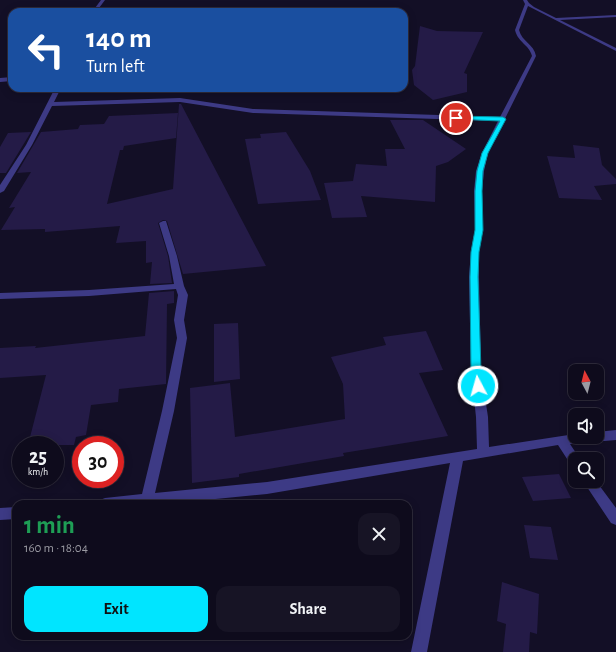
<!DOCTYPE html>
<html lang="en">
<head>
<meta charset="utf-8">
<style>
  :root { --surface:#0e0b1c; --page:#171425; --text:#f1f3f6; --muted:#9b9ba3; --line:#2e2b3b; --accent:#00e5ff }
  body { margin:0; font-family:"Alegreya Sans",sans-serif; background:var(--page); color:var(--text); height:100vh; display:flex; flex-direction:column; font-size:15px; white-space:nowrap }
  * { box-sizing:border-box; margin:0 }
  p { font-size:13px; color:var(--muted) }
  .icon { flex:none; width:22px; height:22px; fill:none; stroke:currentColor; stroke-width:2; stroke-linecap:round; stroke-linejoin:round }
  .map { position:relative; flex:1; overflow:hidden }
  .sheet { position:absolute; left:12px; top:500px; width:400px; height:140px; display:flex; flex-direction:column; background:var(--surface); border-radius:12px; box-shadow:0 2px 10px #0003,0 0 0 1px var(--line) }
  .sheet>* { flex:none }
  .guide { position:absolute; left:8px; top:8px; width:400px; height:84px; border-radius:12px; box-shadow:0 2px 10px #0003,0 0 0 1px var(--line); background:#1a4fa0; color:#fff; overflow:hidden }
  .needle { width:26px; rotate:353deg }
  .fabs { position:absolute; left:568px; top:364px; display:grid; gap:8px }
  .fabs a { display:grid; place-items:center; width:36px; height:36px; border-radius:8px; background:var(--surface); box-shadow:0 2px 10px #0003,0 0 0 1px var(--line); font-size:20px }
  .speed { position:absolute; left:12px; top:436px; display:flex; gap:8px; font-size:20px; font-weight:700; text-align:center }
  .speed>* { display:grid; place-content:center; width:52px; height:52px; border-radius:50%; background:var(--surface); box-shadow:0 2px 10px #0003,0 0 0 1px var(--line); line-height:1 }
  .speed small { font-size:10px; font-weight:400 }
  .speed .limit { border:6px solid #d22; background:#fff; color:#111 }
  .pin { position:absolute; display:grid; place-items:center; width:34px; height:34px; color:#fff; margin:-17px; border:2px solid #fff; border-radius:50%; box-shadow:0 1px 4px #0007 }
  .me { position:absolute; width:44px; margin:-22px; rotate:354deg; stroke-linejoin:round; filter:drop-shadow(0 0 3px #0008) }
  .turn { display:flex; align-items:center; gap:14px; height:84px; padding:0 12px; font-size:18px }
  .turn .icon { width:52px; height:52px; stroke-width:2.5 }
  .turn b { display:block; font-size:28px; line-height:34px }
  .round { display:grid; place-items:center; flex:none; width:42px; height:42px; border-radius:12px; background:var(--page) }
  .head { display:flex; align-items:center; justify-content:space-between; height:68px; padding:0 12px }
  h1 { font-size:24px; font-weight:700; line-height:30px; color:#1e9e55 }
  .button { display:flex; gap:8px; margin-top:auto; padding:8px 12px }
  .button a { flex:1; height:46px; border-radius:12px; background:var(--accent); color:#111; font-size:16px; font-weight:700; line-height:46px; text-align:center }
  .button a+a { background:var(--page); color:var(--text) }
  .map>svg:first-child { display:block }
  .building { fill:#241b47 }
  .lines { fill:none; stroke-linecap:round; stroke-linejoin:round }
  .street { fill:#3d3a85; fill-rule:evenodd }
  .route { fill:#00e5ff; stroke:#0095a6 }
</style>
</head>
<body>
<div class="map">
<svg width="616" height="652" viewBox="0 0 616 652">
  <rect width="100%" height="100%" fill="#130f26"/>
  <path class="building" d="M420 26 437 31 483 32 464 73 467 74V92L433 100 414 85 412 70 415 66Z
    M179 104H181L266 266 183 274 167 221 163 220 158 223 168 256 172 283 150 284 152 262 146 263V241L116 243 120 226 45 232V229L1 230 15 207 9 208 31 172 17 173 41 132 78 129 80 125 104 124 109 116 178 113 176 138 124 146 123 150H120L107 204 173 189Z
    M390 120H423L466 149 448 162 436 166 435 202 361 196 367 217 332 218 324 183 353 181 356 164 387 166 385 149H405Z
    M31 132 6 173H0V147L8 133Z
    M286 132 310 171 321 200 258 204 245 139 261 138 260 134Z
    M573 145 599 148 602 165 616 179V184L594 186 602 200 559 198 547 156 575 158Z
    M174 291V303L167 304 166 384 119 389 118 402 91 405 86 435 76 437 74 445H28L46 375 0 378V348L36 346 35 348 145 336 149 293Z
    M238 323 240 379 214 382V324Z
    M426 331 443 370 419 373 448 436 343 453 344 456 239 474V477L192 483 190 388 230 383 235 437 345 419 343 384 331 357 386 345 383 337Z
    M559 474 571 498 533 501 522 477Z
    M524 525 551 527 558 560 530 558Z
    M502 582 539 594 537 634 530 632 529 652H503L506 624 497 621Z"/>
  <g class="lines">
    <path class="street" d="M101 0H105L96 12H92Z
      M523 0H527L529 3 534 7 556 18 616 15V17L560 20 616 48V51L528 6 519 30C522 42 534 44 536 56L488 153 484 171 482 191 483 230 479 251V277L481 371 488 417 489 447 575 434V437H597V432L616 430V440L570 444 580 459H575V466L571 465 558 445 463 461 427 652H411L450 463 267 494 165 504H98L100 500 105 498 142 494 162 411 177 338 174 320 178 295 176 289 89 296 0 299V293L89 290 174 284 169 256 159 223 163 221H166L177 256 184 286 188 295 184 320 187 338 174 411 155 493 267 482 477 449 476 417 471 371 469 277 471 251 475 230 474 191 476 171 482 153 498 121 253 113 180 102 52 106 32 145 4 191 0 193V185L26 145 55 88H61L54 102 180 98 253 109 500 117 532 56C529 44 518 43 515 30L525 4Z
      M12 77V81L0 82V78Z
      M583 481H596L616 508V525L611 523Z
      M16 507V519L0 520V508Z"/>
  </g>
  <path class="route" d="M456 116 503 117 506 119 488 153 483 171 482 191 483 230 479 252 478 277 481 371 483 386 481 389H474L471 371 470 277 471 252 475 230V191L477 171 482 153 500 121 454 119V117Z"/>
</svg>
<div class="fabs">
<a><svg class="needle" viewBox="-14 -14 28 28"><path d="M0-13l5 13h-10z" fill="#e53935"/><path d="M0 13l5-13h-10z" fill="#9b9ba3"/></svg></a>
<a><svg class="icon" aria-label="sound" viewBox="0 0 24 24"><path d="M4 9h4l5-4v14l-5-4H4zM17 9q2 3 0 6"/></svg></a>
<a><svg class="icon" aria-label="search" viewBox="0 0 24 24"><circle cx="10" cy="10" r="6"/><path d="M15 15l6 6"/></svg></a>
</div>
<div class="speed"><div>25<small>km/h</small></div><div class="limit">30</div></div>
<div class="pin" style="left:456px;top:118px;background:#d93025"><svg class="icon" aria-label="arrive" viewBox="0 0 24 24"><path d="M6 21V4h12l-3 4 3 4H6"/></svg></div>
<svg class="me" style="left:478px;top:386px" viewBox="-20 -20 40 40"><circle r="17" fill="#00e5ff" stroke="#fff" stroke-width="3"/><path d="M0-11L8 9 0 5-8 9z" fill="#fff"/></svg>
<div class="guide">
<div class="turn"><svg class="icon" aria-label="left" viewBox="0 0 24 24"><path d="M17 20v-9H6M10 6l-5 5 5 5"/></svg><div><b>140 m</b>Turn left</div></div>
</div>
<section class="sheet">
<div class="head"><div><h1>1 min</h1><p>160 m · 18:04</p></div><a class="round"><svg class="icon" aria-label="close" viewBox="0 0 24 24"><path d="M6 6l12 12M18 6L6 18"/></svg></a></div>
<div class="button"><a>Exit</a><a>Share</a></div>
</section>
</div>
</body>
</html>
